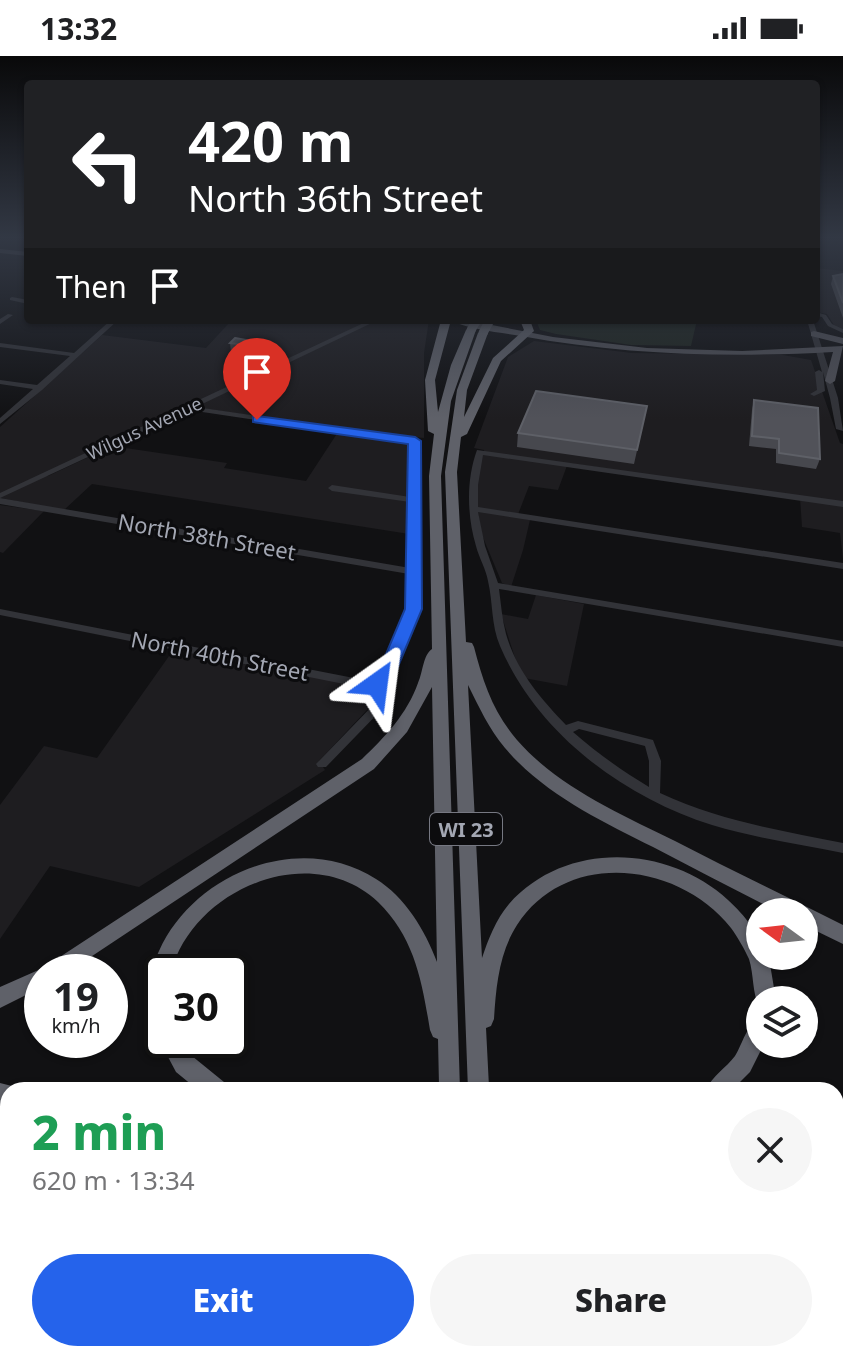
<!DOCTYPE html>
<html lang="en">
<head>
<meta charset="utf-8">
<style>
  :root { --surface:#fff; --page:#f6f6f6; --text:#202124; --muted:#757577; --accent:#2563eb }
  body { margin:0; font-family:"Noto Sans",sans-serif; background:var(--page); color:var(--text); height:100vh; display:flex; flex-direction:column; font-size:30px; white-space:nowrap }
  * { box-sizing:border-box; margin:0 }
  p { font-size:26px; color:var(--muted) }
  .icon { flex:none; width:44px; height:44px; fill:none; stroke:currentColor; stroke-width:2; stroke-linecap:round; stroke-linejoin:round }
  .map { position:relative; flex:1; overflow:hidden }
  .sheet { position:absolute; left:0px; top:1026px; width:844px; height:280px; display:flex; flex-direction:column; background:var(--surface); border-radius:24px 24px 0 0; box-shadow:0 2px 6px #0004 }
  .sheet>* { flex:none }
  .guide { position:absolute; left:24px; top:24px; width:796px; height:244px; border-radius:8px; box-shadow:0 2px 6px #0004; background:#202124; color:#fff; overflow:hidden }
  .needle { width:52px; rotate:285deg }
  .buttons { position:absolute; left:746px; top:842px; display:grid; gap:16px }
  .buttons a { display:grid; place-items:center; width:72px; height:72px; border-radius:50%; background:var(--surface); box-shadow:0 2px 6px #0004; font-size:40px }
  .speed { position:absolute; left:24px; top:898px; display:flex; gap:16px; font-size:40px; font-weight:700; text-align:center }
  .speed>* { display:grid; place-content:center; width:104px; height:104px; border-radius:50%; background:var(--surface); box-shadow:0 2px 6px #0004; line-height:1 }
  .speed small { font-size:20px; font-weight:400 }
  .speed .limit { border:4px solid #111; border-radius:12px; background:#fff; color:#111 }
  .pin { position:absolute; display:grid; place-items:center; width:68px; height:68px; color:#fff; margin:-82px -34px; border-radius:50% 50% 50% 0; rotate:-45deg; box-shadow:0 0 8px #0007 }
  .pin .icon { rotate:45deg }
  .me { position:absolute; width:88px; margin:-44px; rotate:31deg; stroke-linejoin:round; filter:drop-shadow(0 0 6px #0008) }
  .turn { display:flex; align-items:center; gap:28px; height:168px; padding:0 32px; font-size:36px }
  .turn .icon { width:104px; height:104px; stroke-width:2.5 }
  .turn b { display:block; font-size:56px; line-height:68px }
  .then { display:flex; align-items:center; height:76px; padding:0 32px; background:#0003; gap:16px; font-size:30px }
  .round { display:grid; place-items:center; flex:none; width:84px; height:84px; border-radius:42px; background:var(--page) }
  .overview { display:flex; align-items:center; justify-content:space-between; height:136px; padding:0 32px }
  h1 { font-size:48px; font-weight:800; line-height:60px; color:#1e9e55 }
  .cta { display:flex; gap:16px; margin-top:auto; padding:16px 32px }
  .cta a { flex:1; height:92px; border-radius:48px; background:var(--accent); color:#fff; font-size:32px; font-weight:800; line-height:92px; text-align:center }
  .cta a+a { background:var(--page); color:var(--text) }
  .status { display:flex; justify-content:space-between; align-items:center; height:56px; padding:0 40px; background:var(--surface); direction:ltr }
  .status svg { height:22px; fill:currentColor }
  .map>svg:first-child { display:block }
  .built { fill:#1e1d20; fill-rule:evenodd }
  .green { fill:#1e251f }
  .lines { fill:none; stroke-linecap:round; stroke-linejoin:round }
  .minor { fill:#323338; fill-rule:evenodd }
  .major { fill:#4f5057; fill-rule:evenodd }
  .highway { fill:#5f6169; fill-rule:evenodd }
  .highway-bridge { stroke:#5f6169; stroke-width:9 }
  .wall { fill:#47484e }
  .shaded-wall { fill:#2d2e32 }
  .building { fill:#515259; stroke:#5e6067; stroke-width:2 }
  .route { fill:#2563eb; stroke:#184099; stroke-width:2 }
  .labels { text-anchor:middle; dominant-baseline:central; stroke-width:6; stroke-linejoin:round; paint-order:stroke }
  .far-street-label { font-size:18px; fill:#a3a7b3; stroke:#0c0c0e }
  .shield { fill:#0c0c0e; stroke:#767882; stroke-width:2 }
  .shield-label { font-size:20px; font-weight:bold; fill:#a3a7b3 }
  .street-label { font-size:22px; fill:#a3a7b3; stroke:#0c0c0e }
</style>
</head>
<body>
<div class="status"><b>13:32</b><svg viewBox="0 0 49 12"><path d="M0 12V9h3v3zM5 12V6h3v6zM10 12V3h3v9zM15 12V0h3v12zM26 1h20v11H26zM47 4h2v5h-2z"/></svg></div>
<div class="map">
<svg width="843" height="1306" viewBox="0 0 843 1306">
  <rect width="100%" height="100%" fill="#111113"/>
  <path class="built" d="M816 212 843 215V273L834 269 827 258 816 256Z
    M204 264H429L424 297V382L411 381 409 388V478L92 428 64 454 0 442V371L102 279 206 292 229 267ZM288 306 195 351 340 373 306 425 224 412 227 407 112 390 48 420H40Z
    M534 285 632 297 783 299 811 304 840 387 843 388V503L840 477 802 471 800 441 568 407 558 434 529 430 517 461 530 464 523 494 511 531 502 527 482 479 476 447 478 414 484 394 474 392 508 301Z
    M0 449 44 455 3 497 0 496Z
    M536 539 584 548 567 630 524 622 516 605 501 558 528 563Z
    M174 593 370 632 381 639 319 705 325 714 139 831 50 810 0 883V749L44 690 97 702Z"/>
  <path class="green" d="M536 264H697L691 290 631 289 556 278 540 274Z"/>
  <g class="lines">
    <path class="minor" d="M12 241 28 244V248L10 244V242Z
      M816 256 826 259 832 268 843 273V277L828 270 822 261 816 260Z
      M8 258 13 259 0 268V263Z
      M111 264H118L42 334 0 368V362L33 333 0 328V324L37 329 70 300 0 291V287L74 297Z
      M370 264H378L196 351 415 383 419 385V553L388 627 392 637 387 648 326 711H318L316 708 379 643 382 637 379 631H359L0 559V553L359 623H379L409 553V518L0 448V437ZM189 354 411 387 410 441 332 429 328 432 332 435 410 446V512L0 442Z
      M807 264H813L838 342 843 375 836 373 830 342 823 316 825 335 814 340 810 338 817 334 815 316 819 314 822 316Z
      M477 394 843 445V451L483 399 478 429V451L843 507V513L478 456 485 490 498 527 843 585V591L499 533C501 548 502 563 506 578 516 614 541 643 566 669L578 665 653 684 661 705 660 737C720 765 779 774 843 787V797C799 788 755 782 712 769 623 741 537 677 500 590 491 569 493 546 488 525 486 513 479 502 476 490 467 460 466 424 477 394ZM579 673 645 690 649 705V731C621 714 597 697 573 676Z"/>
    <path class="major" d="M0 193 28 196V200L0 197Z
      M450 264H466L553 281 647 292 742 295 843 290 835 325 830 328 825 325 833 296C728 302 625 299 521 280 499 276 469 274 450 264Z
      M814 275 843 282V288L811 280V276Z"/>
    <path class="highway" d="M441 264H451L435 324 438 356 451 309 466 274 471 271 476 274 451 345 441 420 460 1034H440L439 1030 438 983 433 981 430 974C422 926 415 882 378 846 311 783 193 833 171 916H162V975L154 972C143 947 147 920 159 895 194 817 300 774 376 823 405 841 425 874 437 906L432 631 407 676 374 713 68 916H42V931L0 952V931L43 912 362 703C385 681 407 658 418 627 423 616 423 599 432 593L429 420 434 378 428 375 425 324Z
      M520 264H530L534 275 501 305 467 378 461 381 457 416 466 586 472 587 474 591C483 626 493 656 517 684 558 731 620 758 675 785 731 814 787 841 843 869V888L804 869V856H779C737 835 695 813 653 791 601 765 544 738 505 692 489 673 479 651 468 629L482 902C488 884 496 863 509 848 566 784 668 789 728 844 745 860 760 876 760 900L769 902 776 944H760L759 951C752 936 754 919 749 903 745 894 737 880 731 872 678 805 566 793 517 869 499 897 496 931 494 963L491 970 486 972 489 1031 488 1034H468L445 416 457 334 478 277 483 274 488 277 467 334 464 361 493 302 524 274Z
      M760 964V988H764L750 1016 732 1034H706C712 1020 726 1012 735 1000 743 987 746 969 760 964Z
      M162 977V984H182L192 1000 224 1026 227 1034H198L176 1016 159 984Z
      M0 1027 16 1031 17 1034H8V1050L0 1049Z
      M843 1052V1074L836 1075V1053Z
      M0 1078 8 1080V1104L0 1102Z
      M836 1108H843V1132H836Z
      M0 1137 8 1138V1162L0 1161Z
      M836 1158H843V1182H836Z
      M836 1208H843V1234H836Z
      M0 1210H8V1236H0Z
      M115 1298H148L145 1306H111Z
      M442 1298H468V1306H440Z
      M480 1298H506L508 1306H480Z
      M786 1298H819L823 1306H789Z"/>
    <path class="highway-bridge" d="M471 274 477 264
      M483 277 490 264"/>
  </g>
  <path class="wall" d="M843 218V262L831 228 833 220Z
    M257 286 258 295 254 299 231 296 230 287Z
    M754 344 820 403 816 413 776 407V393L749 390 752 354Z
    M647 350 634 408 517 391 518 377Z"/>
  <path class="shaded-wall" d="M257 286 258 295 254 299 253 290Z"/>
  <path class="building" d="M843 218V247L833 220Z
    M235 282 257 286 253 290 230 287Z
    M536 335 647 350 637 394 518 377Z
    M754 344 818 352 820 403 779 397V383L752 380Z"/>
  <linearGradient id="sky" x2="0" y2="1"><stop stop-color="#09090a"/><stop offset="0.5" stop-color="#323844"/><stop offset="1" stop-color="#323844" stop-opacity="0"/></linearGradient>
  <rect width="843" height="363" fill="url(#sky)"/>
  <path class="route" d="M257 360 415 381 421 385 422 553 389 632 377 634 369 628 376 622 405 553 408 388 253 366V361Z"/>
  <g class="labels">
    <g class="far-street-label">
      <text transform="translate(144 372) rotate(-25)">Wilgus Avenue</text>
    </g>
    <rect class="shield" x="430" y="757" width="72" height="32" rx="6"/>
    <g class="shield-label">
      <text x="466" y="773">WI 23</text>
    </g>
    <g class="street-label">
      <text transform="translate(207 480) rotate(10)">North 38th Street</text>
      <text transform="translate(220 599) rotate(11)">North 40th Street</text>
    </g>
  </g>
</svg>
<div class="buttons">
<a><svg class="needle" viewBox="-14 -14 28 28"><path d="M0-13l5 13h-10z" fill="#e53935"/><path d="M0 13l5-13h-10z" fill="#757577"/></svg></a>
<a><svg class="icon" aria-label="layers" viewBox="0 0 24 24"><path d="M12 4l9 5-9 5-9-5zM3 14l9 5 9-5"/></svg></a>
</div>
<div class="speed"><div>19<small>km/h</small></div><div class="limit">30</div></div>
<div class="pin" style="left:257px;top:364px;background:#d93025"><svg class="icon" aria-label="arrive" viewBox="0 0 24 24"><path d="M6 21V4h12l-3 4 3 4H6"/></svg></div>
<svg class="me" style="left:377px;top:628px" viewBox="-20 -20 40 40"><path d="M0-17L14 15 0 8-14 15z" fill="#2563eb" stroke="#fff" stroke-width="4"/></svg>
<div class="guide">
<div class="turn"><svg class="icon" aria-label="left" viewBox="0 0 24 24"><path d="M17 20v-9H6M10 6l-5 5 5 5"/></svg><div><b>420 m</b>North 36th Street</div></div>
<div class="then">Then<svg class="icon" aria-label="arrive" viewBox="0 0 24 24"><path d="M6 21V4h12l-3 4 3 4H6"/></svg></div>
</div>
<section class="sheet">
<div class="overview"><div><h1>2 min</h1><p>620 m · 13:34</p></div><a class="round"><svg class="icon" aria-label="close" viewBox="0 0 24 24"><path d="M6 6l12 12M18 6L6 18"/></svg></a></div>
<div class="cta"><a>Exit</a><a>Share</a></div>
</section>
</div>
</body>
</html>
